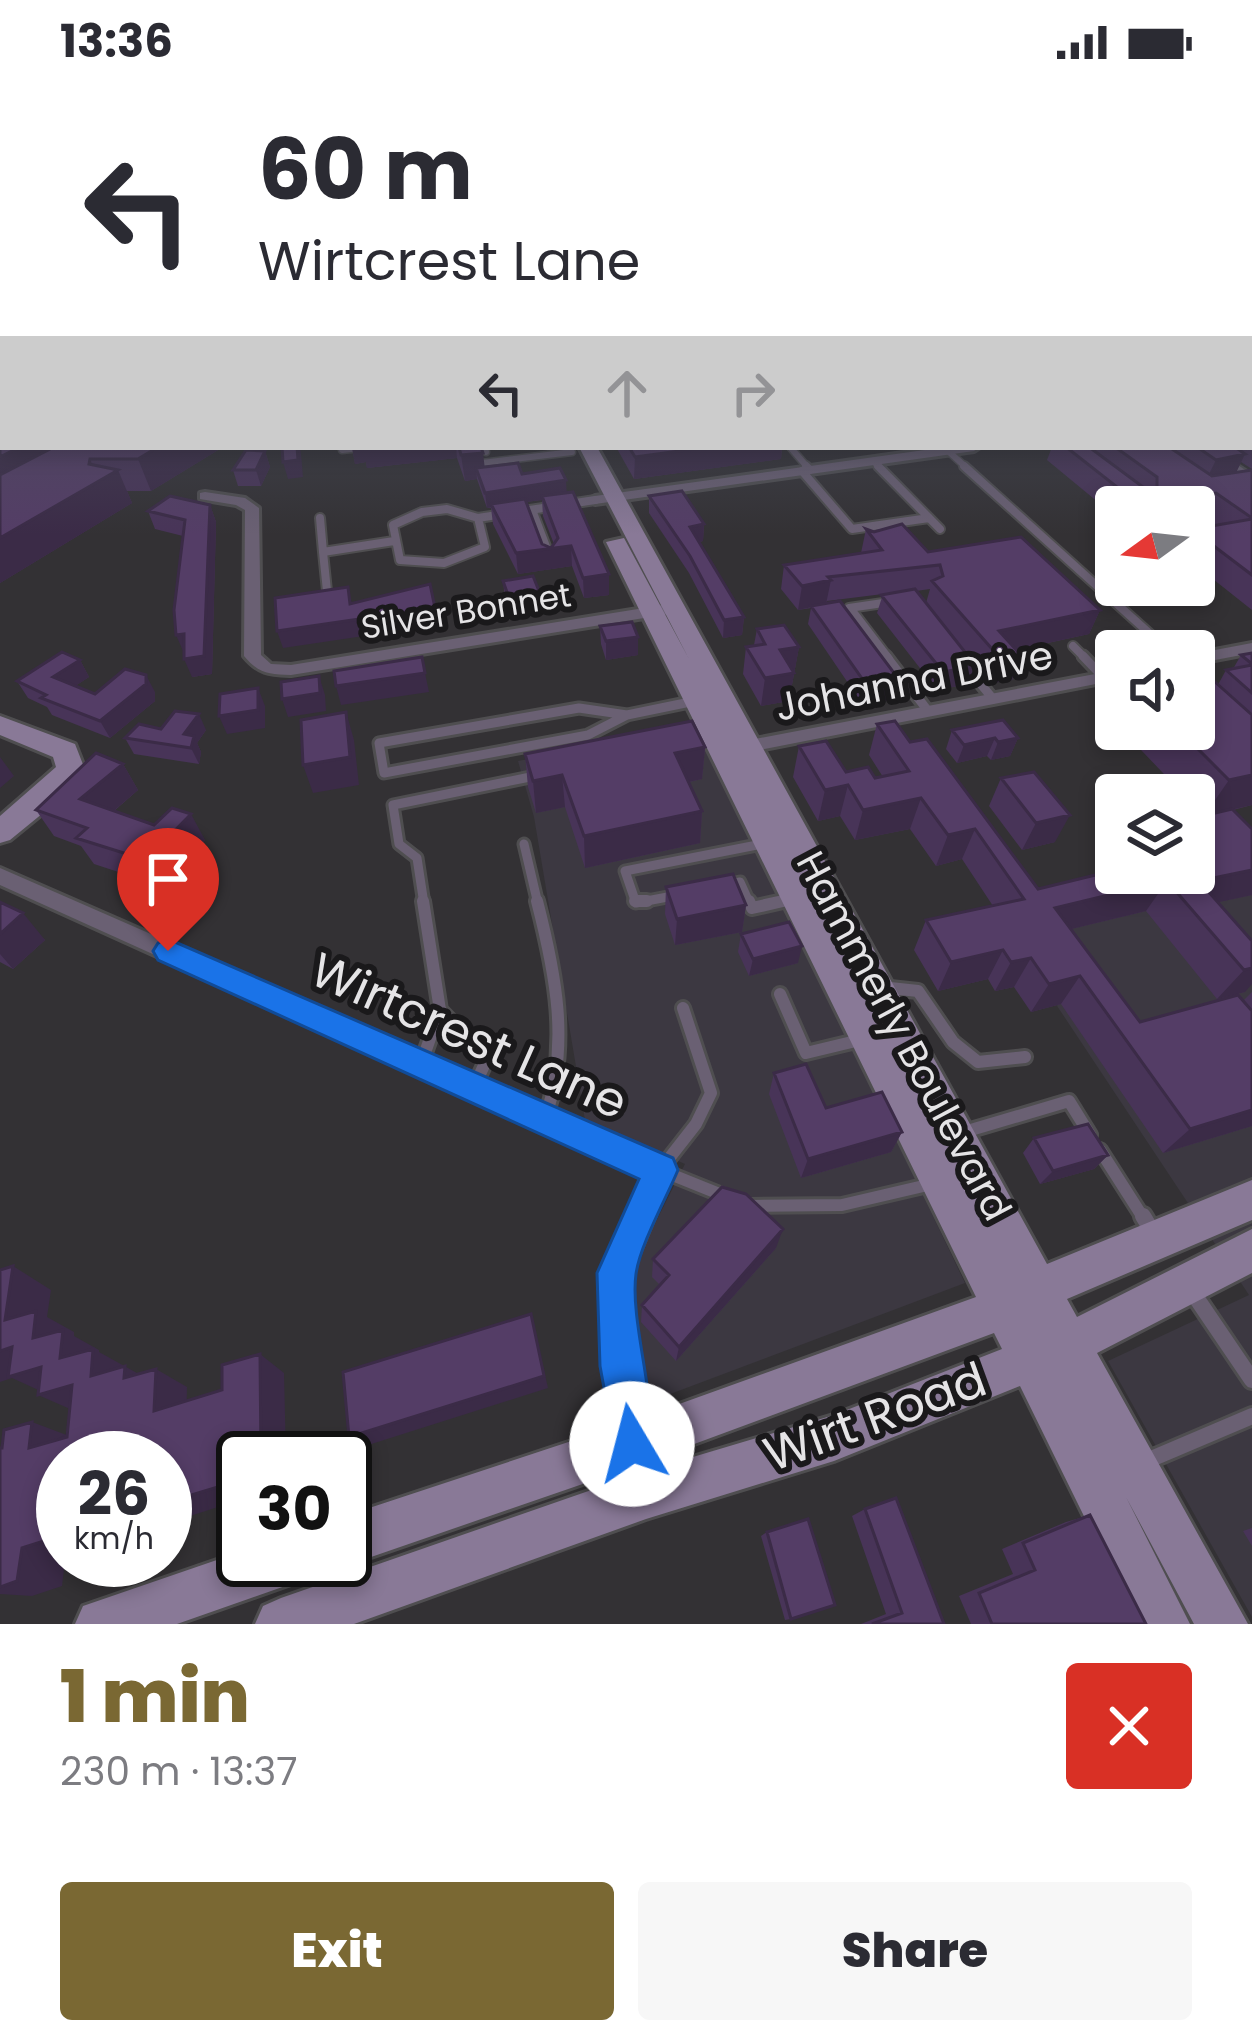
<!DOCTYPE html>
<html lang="en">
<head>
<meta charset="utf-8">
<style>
  :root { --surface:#fff; --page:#f7f7f7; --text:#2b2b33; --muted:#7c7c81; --accent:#7a6833 }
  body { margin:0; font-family:Poppins,sans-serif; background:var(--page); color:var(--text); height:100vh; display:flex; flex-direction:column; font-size:45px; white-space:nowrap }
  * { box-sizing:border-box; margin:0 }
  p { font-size:39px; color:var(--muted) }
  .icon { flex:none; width:66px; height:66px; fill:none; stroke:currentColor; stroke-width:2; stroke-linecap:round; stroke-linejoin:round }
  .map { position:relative; height:1540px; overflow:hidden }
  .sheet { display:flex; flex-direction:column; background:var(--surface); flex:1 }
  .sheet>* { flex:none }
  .hud { position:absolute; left:0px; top:0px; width:1254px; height:366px; box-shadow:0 6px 18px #0003; background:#fff; color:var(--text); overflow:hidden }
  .needle { width:78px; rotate:255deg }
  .buttons { position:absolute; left:1095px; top:402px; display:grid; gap:24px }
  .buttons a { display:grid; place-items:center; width:120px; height:120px; border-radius:12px; background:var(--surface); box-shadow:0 6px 18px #0003; font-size:60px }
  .speed { position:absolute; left:36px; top:1347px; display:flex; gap:24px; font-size:60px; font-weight:700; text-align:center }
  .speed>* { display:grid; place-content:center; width:156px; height:156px; border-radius:50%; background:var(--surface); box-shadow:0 6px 18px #0003; line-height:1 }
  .speed small { font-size:30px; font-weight:400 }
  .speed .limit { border:6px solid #111; border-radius:18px; background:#fff; color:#111 }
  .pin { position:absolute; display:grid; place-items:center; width:102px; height:102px; color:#fff; margin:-123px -51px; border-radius:50% 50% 50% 0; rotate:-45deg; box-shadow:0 0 12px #0007 }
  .pin .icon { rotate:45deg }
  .me { position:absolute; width:132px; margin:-66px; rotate:352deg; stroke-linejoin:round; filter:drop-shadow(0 0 9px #0008) }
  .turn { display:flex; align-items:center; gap:42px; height:252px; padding:0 60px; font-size:54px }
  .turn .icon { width:156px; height:156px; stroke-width:2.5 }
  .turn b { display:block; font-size:84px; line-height:102px }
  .lanes { display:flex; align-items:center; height:114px; padding:0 60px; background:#0003; justify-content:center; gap:60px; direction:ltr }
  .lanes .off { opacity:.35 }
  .round { display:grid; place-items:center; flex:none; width:126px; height:126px; border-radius:12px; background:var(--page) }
  .summary { display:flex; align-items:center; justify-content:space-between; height:204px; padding:0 60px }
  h1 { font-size:72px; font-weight:800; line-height:90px; color:var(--accent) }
  .button { display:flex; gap:24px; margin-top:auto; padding:24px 60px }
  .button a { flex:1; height:138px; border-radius:12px; background:var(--accent); color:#fff; font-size:48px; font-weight:800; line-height:138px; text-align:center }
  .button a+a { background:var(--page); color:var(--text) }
  .status { display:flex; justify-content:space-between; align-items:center; height:84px; padding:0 60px; background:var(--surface); direction:ltr }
  .status svg { height:33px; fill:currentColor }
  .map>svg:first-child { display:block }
  .built { fill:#3c3841 }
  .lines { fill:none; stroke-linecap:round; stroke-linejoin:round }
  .lane-far4-casing { stroke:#4f4e50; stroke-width:9 }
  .lane-far3-casing { stroke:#4f4e50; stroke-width:12 }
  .lane-far2-casing { stroke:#4f4e50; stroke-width:15 }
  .lane-far1-casing { stroke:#4f4e50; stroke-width:18 }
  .lane-casing { stroke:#4f4e50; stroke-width:22 }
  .street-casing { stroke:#4f4e50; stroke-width:6 }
  .secondary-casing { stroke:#4f4e50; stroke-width:6 }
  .lane-far4 { stroke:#6a6073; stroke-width:6 }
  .lane-far3 { stroke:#6a6073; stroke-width:8 }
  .lane-far2 { stroke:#6a6073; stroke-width:9 }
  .lane-far1 { stroke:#6a6073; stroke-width:12 }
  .lane { stroke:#6a6073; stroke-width:16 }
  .street { fill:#6a6073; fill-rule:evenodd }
  .secondary { fill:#897997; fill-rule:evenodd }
  .wall { fill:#483458; fill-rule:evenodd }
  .shaded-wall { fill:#3b2b47 }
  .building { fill:#543d66; stroke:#3b2b47; stroke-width:3 }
  .route { fill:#1a73e8; stroke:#114b97; stroke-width:3 }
  .labels { text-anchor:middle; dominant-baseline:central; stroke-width:12; stroke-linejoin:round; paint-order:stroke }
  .far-street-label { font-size:33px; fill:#e5e4e6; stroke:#1a191b }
  .street-label { font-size:39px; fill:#e5e4e6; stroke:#1a191b }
  .near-street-label { font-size:48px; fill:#e5e4e6; stroke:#1a191b }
</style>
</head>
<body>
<div class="status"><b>13:36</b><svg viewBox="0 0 49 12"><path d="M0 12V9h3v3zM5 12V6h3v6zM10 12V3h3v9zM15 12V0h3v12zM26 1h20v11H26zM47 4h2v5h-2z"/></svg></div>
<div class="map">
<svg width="1252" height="1540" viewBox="0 0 1252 1540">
  <rect width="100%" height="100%" fill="#333134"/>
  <path class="built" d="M698 642 965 1199 649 1318 631 1243 637 1175 685 1080 585 1036 534 733 518 677Z
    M1252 779V1533L1108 1277 1249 1211 1000 836Z"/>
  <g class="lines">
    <g class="lane-far4-casing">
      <path id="lane-far4" d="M485 363 486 368
        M790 363 809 385
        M1204 363 1237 385
        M342 366 369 363
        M948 367 968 385
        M873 377 881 385
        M474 380 572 368"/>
    </g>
    <g class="lane-far3-casing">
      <path id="lane-far3" d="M806 382 810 386
        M878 382 940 445
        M964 382 1169 567
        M1232 382 1252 395
        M802 387 852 445 929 434
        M447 425 478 434 485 463 444 479 400 476 393 441 422 428Z
        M532 426 550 473
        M320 434 323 468 394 457
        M478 434 595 416
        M323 468 327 507
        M849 524 890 518
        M850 524 889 575
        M1073 562 1086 575"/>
    </g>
    <g class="lane-far2-casing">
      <path id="lane-far2" d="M886 572 928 627
        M1083 572 1103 593
        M967 583 993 615
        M579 624 627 631 588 651 384 689 379 659Z
        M627 631 695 617
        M524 760 538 820
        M726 801 740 798 750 820
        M678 811 636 819 625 787 767 759
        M424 820 417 774 399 760 393 721 540 691
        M770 820 791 815"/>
    </g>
    <g class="lane-far1-casing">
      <path id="lane-far1" d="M423 817 440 926 487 975 474 1003
        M537 817C556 891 570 961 545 1035
        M635 817H647
        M749 817 752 824 783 817
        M881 903 918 907 953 958 978 978 1025 973
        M780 910 806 969 860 956
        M683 924 711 1009 696 1040 660 1086 727 1113
        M421 980 440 926
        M964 1048 1069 1017 1090 1051
        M1100 1066 1144 1135
        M750 1122 842 1121 932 1100"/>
    </g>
    <g class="lane-casing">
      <path id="lane" d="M1143 1132 1152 1147
        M1193 1209 1252 1296
        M1144 1378 1252 1332"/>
    </g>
    <g class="street-casing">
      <path id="street" d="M946 363H980L974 367 595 420 588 416 595 412Z
        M205 408 245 414 259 424 261 571 271 580 291 581 675 519 683 524 675 529 291 591C269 590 259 590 244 572L245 426 236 421 200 415V409Z
        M1252 559V569L1194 580V570Z
        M1116 586V596L734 671 725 665 734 659Z
        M0 784 670 1077 674 1086 631 1189 636 1282 648 1360 663 1411 658 1423 646 1428 634 1423 616 1360 604 1282 601 1189 643 1092 0 801Z"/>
    </g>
    <g class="secondary-casing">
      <path id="secondary" d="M579 363H597L1047 1180 1252 1096V1136L1067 1215 1077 1233 1252 1145V1189L1097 1269 1248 1540H1194L1126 1413 1190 1540H1137L1020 1302 834 1377 646 1435 354 1540H255L263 1522 281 1514 646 1387 834 1331 1002 1265 994 1249 632 1383 345 1482 331 1476H345V1432L632 1337 976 1213 606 458 624 454 689 575Z
        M0 632 75 660 84 683 70 707 10 756 0 759V732L56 683 53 673 0 651Z
        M243 1467V1476H315L308 1494 177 1540H75L83 1522Z"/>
    </g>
    <use href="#lane-far4" class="lane-far4"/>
    <use href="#lane-far3" class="lane-far3"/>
    <use href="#lane-far2" class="lane-far2"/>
    <use href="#lane-far1" class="lane-far1"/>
    <use href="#lane" class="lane"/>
    <use href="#street" class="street"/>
    <use href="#secondary" class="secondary"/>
  </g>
  <path class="wall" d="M1251 319 1252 385 1241 378 1236 388 1252 386V526L1194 480V445L1216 441 1204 432 1194 434V423H1116V433L1047 376 1052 363H1251Z
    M0 337 3 363H223L151 407H127L132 419 0 499Z
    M352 363H481L484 383 522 390 566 409 609 490V511L584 514 572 482 518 490 493 440 491 424H487L477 395 465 397 457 374 367 384 366 378 355 380ZM542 416 543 432 554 460 551 464 542 460 526 418Z
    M616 363H782L781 375 634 395Z
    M265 367 270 383 261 402H238L233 386Z
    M649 412 704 440 703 457 699 458 744 533 742 551 723 554 689 489 649 429Z
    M210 421 216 438 212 590 192 593 183 452 155 445 148 427Z
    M866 445 928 468 1100 526 1089 550 1016 566 1021 571 1012 596 992 599 954 555 969 600 937 606 877 529 883 510 827 517 826 519 900 597 895 615 863 621 808 540 811 524 798 526 781 505 784 481 861 469ZM930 505 926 519 916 507Z
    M503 497 540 525 510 530 505 515Z
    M600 542 638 571 606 576 601 560Z
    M757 545 799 563 789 617 761 622 743 590 746 563 754 561Z
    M1252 569V721L1233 726 1252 745V811L1218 818 1252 857 1245 908 1217 915 1146 827 1071 845 1140 938 1252 1042 1163 1069 1061 920 1031 928 1014 903 995 907 988 895 938 907 914 866 926 836 993 822 962 775 936 782 910 745 855 756 840 732 818 737 793 693 799 662 846 688 875 694 883 693 869 671 877 640 910 658 1038 805 1194 789 1203 732 1194 722V711H1184L1121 645H1194L1226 586 1233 585 1241 571Z
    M80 576 89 593 75 602 95 610 155 608V617L110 654 52 631 47 623 28 614 17 597Z
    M161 645 206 646 197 659 201 668 199 680 134 670 125 654Z
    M952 646 1018 654 1010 672 991 676 987 672 957 679 946 665Z
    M705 663 702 695 689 698 702 727 700 759 585 784 565 723 536 729 528 703 525 670Z
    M123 680 138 706 114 727 205 756 161 802 94 780 81 762 54 752 36 726Z
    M1001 694 1055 758 1022 766 989 722Z
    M666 803 746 821 742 848 675 861 665 830Z
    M0 818 45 856 13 885 0 878Z
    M741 850 798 879 749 892 738 868Z
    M1252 908V926L1244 916Z
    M774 989 826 1024 902 1048 891 1068 801 1094 769 1010Z
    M1034 1054 1108 1071 1094 1085 1040 1100 1023 1069Z
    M776 1164 676 1277 641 1238 642 1221 660 1201 652 1193 653 1175Z
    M865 1425 944 1540H861L886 1530 852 1432Z
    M1090 1431 1146 1540H971L959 1512 1013 1490 1002 1465 1066 1438Z
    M1252 1444V1462L1243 1447Z
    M767 1448 791 1535 785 1536 761 1452Z"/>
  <path class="shaded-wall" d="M3 297V335L0 336V298Z
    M20 363H54L0 415V373Z
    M158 363H223L151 407 138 375Z
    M297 363H300L301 370 303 393 288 395 283 378Z
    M352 363H456L457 374 367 384 366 378 355 380Z
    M709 363H782L781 375 634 395 635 373Z
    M265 367 270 383 261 402 256 386Z
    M483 369 486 394 476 384 477 395 465 397 461 371Z
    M1245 370 1234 393 1205 398 1216 376Z
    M90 375 99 397 118 386 132 419 0 499V454L89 380Z
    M566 396 567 412 487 424 485 409Z
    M1216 409 1204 432 1194 434V423H1159L1160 419Z
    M1155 415 1151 423H1133L1136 418Z
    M210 421 216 438 212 590 192 593 184 575Z
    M704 440 703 457 689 460 690 443Z
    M571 462 572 482 518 490 516 469Z
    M609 490V511L584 514 583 494Z
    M831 496 826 520 798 526 802 502Z
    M348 503 352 520 435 524 438 541 283 564 277 547 350 520Z
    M539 507 540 525 510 530 508 511Z
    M1100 526 1089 550 997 570 999 547Z
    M744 533 742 551 723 554 724 536Z
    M184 550V569L176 551Z
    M638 553V571L606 576V557Z
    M799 563 789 617 761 622 765 594 780 566Z
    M1021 571 1012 596 992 599 1001 575Z
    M80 576 89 593 63 610 53 593Z
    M976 582 969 600 937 606 943 588Z
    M425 589 429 608 341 621 336 602Z
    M146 591 155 608V617L110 654 100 637Z
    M319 592 325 611 326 627 288 633 282 615Z
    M900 597 895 615 863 621 868 603Z
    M258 604 265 622V644L227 650 219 632Z
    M346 628 354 656 359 701 313 709 303 681Z
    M199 630 206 646 197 659 201 668 199 680 184 650Z
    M995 654 987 672 957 679 964 661Z
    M1018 654 1010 672 991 676 998 658Z
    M705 663 702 695 674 701 675 669Z
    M0 673 14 692 0 704Z
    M123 680 138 706 97 741 80 715Z
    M562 691 565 723 536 729 533 697Z
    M1252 691V721L1204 732 1229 696Z
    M848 701 840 732 818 737 825 706Z
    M921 714 910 745 855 756 863 726Z
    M702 727 700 759 585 784 584 752Z
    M191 730 205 756 161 802 146 776Z
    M1070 731 1055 758 1022 766 1036 739Z
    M975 745 962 775 936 782 948 751Z
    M1252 786V811L1191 824 1199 797Z
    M1167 797 1146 827 1038 853 1055 824Z
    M746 821 742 848 675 861 677 835Z
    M23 829 45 856 13 885 0 870V850Z
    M802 862 798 879 749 892 753 875Z
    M1003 866 988 895 938 907 951 878Z
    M1031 874 1014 903 995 907 1011 878Z
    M1252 884V900L1245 908 1217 915 1244 886Z
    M1080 892 1061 920 1031 928 1049 900Z
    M1252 1026V1042L1163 1069 1190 1045Z
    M902 1048 891 1068 801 1094 808 1075Z
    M1108 1071 1094 1085 1040 1100 1053 1087Z
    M783 1145 776 1164 676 1277 679 1263Z
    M13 1182 51 1206 47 1233 74 1248V1252L99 1266V1268L155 1299 156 1285 187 1303 186 1343 60 1274 5 1236Z
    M531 1230 548 1304 362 1363 349 1353Z
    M12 1263 75 1303 77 1328 38 1311 45 1309 12 1294 0 1298V1267Z
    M260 1270 284 1289 286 1374H261Z
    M32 1338 72 1353 29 1364Z
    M221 1402 243 1415 165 1440V1419Z
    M243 1424V1439L221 1431Z
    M63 1451V1476H65L62 1502 32 1512 0 1510V1496L22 1464Z"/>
  <path class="building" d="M0 252 3 253V297L0 298Z
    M0 337 3 338V363H20L0 373Z
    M54 363H158L138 375H90L89 380 118 386 0 454V391Z
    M282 363H297L298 376 283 378Z
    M459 363H481L483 369 461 371Z
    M629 363H709L635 373Z
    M1066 363H1089L1147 406 1157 407V393L1115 363H1169L1212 392 1252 386V434L1216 409 1160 419 1155 415 1136 418Z
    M1197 363H1235L1245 370 1216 376Z
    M246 366 265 367 256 386H233Z
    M518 379 522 390 560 384 566 396 485 409 476 384Z
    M682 407 704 440 690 443 744 533 724 536 690 472 649 412Z
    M573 408 609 490 583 494 571 462 516 469 491 420 525 415 542 460 551 464 558 454 542 412Z
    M170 412 210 421 204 572 184 575V550L176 551 174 526 185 436 148 427Z
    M1252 435V491L1194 447V445Z
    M902 440 928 468 1021 453 1100 526 999 547 1021 571 1001 575 932 497 943 492 940 481 828 493 831 496 802 502 784 481 882 466 866 445 874 448Z
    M533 492 539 507 508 511 503 497Z
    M430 500 435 524 277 547 275 514 348 503 350 520Z
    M915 505 976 582 943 588 881 511Z
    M840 517 900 597 868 603 811 522Z
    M632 538 638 553 606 557 600 542Z
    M784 541 799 563 780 566 794 589 765 594 746 563 765 560 757 545Z
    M62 568 80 576 53 593 95 610 125 585 146 591V600L100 637 41 614 46 611 17 597Z
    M1252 569V580L1241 571Z
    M422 573 425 589 336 602 334 587Z
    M1252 581V609L1226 586Z
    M1205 589 1252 631V691L1229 696 1178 645H1194V591Z
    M319 592 320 609 282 615 281 598Z
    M258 604V626L219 632 220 610Z
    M175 627 199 630 184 650 194 652 191 664 125 654 139 640 161 645Z
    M346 628 350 673 303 681 301 636Z
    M1003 636 1018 654 998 658 995 654 964 661 952 646Z
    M692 637 705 663 675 669 702 727 584 752 562 691 533 697 525 670Z
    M895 637 910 658 927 655 1038 805 1116 786V789H1194V734L1232 725 1252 745V786L1199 797 1252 857V884L1244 886 1167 797 1055 824 1140 938 1238 911 1252 927V1026L1190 1045 1080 892 1049 900 1031 874 1011 878 1003 866 951 878 926 836 1024 815 975 745 948 751 921 714 863 726 848 701 825 706 799 662 826 657 846 688 868 683 875 694 909 687 877 640Z
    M96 669 123 680 80 715 154 741 172 724 191 730 146 776 76 754 87 744 36 726Z
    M1034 688 1070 731 1036 739 1001 694Z
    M733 790 746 821 677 835 666 803Z
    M0 818 23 829 0 850Z
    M789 838 802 862 753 875 741 850Z
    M806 980 826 1024 882 1008 902 1048 808 1075 774 989Z
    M1088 1040 1108 1071 1053 1087 1034 1054Z
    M722 1103 746 1110 783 1145 679 1263 642 1221 669 1191 653 1175Z
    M13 1182 5 1236 36 1227 33 1254 63 1246 60 1274 93 1265 91 1292 125 1282 124 1294 156 1285 154 1327 222 1306V1281L260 1270 261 1374H243V1424L221 1431V1402L165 1419V1374H63V1451L22 1464 17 1497 0 1503V1364H2L4 1346 32 1338 29 1364 67 1353 72 1301 38 1311 41 1283 8 1293 12 1263 0 1267V1186Z
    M531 1230 544 1292 349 1353 343 1288Z
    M896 1414 944 1540H872L902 1529 865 1425Z
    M1090 1431 1146 1540H992L979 1509 1035 1486 1023 1459Z
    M808 1435 835 1521 791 1535 767 1448Z"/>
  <linearGradient id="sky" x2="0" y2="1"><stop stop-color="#1c1b1d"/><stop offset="0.52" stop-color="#4a4e5c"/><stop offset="1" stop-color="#4a4e5c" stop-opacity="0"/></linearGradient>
  <rect width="1252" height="451" fill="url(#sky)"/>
  <path class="route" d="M168 855 673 1074 678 1086C666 1115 640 1161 636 1190 629 1240 663 1336 647 1375L632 1381 617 1375 600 1282 597 1189 639 1095 158 876 153 867 158 859Z"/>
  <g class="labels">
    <g class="far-street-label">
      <text transform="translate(466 527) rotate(-9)">Silver Bonnet</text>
    </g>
    <g class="street-label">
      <text transform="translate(914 597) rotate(-11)">Johanna Drive</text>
      <text transform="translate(904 952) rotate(62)">Hammerly Boulevard</text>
    </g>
    <g class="near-street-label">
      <text transform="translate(469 952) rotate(24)">Wirtcrest Lane</text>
      <text transform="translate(875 1333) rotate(-20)">Wirt Road</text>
    </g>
  </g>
</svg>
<div class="buttons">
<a><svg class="needle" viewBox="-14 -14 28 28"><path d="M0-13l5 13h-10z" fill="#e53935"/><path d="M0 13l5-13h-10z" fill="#7c7c81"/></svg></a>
<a><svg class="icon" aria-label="sound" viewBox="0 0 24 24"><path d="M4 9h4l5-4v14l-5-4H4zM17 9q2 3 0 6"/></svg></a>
<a><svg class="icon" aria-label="layers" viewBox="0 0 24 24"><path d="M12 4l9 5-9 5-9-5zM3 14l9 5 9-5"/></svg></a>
</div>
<div class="speed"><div>26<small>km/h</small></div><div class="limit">30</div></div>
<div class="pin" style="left:168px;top:867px;background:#d93025"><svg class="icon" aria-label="arrive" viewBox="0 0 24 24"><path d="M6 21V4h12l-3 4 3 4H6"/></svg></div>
<svg class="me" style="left:632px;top:1360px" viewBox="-20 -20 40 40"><circle r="19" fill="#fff"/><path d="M0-13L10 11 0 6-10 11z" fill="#1a73e8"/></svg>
<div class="hud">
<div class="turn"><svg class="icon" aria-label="left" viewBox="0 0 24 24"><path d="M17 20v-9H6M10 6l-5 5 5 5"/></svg><div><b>60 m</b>Wirtcrest Lane</div></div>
<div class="lanes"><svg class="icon" aria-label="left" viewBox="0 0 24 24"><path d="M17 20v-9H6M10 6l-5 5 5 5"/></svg><svg class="icon off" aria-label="ahead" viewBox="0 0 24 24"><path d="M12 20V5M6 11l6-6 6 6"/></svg><svg class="icon off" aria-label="right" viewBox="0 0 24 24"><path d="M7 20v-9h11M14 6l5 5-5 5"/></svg></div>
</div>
</div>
<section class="sheet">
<div class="summary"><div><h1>1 min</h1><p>230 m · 13:37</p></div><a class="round" style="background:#d93025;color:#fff"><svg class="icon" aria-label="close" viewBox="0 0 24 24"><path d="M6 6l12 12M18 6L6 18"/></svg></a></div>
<div class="button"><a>Exit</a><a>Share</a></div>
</section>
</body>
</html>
